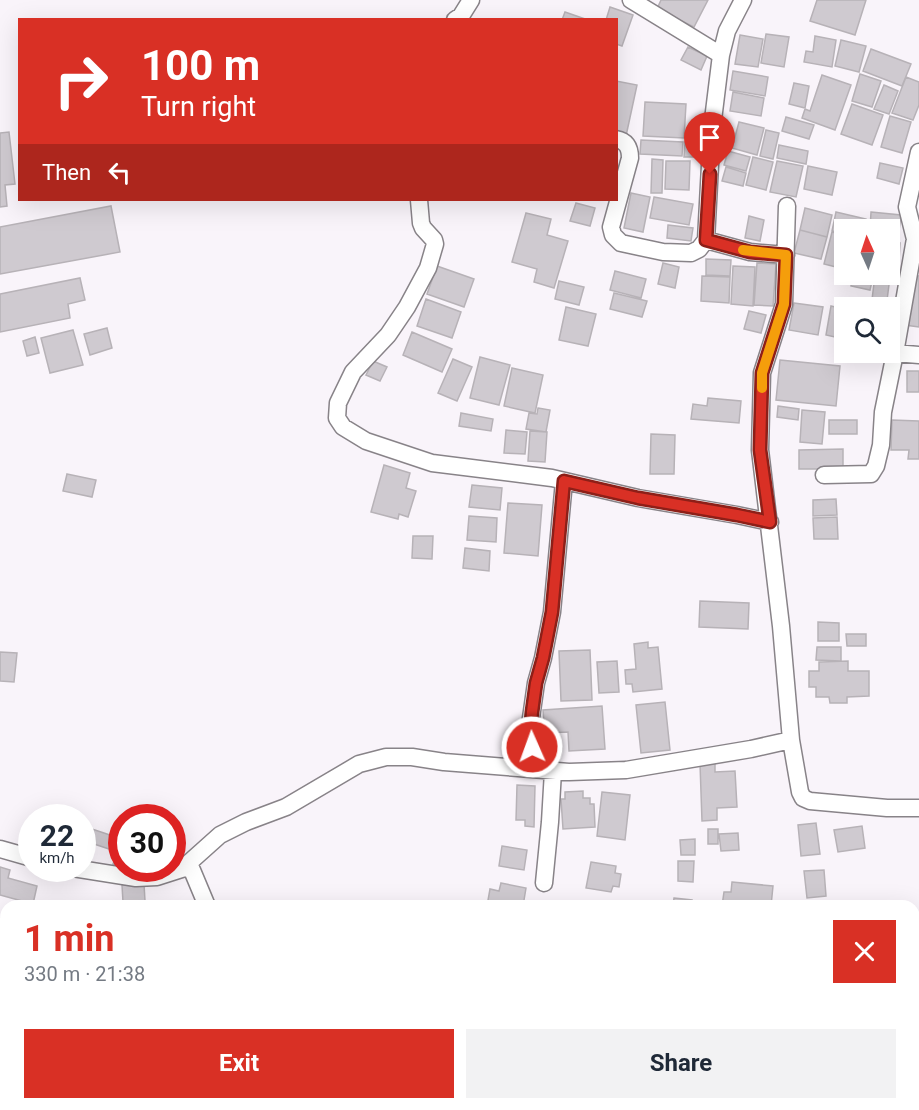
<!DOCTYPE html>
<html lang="en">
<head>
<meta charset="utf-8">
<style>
  :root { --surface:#fff; --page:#f2f2f3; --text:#1f2937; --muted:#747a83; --accent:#d93025 }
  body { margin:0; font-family:Roboto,sans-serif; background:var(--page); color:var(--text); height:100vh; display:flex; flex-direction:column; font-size:22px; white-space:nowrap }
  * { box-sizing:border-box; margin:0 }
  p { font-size:20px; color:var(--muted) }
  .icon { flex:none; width:33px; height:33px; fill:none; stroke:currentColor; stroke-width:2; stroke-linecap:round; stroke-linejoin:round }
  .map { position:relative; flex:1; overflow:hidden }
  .side { position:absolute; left:0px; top:900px; width:920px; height:210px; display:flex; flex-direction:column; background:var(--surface); border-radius:18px 18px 0 0; box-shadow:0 6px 24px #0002 }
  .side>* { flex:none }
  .top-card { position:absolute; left:18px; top:18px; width:600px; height:183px; border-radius:0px; box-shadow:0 6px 24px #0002; background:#d93025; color:#fff; overflow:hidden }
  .needle { width:39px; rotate:357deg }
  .controls { position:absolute; left:834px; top:219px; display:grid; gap:12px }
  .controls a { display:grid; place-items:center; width:66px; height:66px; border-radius:0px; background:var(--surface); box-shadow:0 6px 24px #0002; font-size:30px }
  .speed { position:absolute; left:18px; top:804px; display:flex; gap:12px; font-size:30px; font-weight:700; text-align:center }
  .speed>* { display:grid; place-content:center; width:78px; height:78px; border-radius:50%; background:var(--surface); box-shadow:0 6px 24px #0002; line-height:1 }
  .speed small { font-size:15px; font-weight:400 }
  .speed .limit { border:9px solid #d22; background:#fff; color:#111 }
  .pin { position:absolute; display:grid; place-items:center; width:51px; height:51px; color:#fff; margin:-62px -26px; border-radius:50% 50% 50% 0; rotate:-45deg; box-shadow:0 0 6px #0007 }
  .pin .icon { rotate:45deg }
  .me { position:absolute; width:66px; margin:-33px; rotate:358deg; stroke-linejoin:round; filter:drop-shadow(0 0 4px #0008) }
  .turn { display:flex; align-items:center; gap:21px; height:126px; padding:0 24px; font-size:27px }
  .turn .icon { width:78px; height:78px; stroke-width:2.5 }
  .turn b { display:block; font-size:42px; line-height:51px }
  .then { display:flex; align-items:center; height:57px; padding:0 24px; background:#0003; gap:12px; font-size:22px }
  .round { display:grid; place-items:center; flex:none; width:63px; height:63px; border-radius:0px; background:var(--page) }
  .summary { display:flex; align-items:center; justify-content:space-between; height:102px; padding:0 24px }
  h1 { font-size:36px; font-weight:700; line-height:45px; color:var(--accent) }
  .action { display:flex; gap:12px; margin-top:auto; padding:12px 24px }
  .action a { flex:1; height:69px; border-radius:0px; background:var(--accent); color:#fff; font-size:24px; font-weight:700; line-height:69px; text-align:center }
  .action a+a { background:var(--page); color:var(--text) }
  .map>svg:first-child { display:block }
  .building { fill:#cfcad0; stroke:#b7b2b7; stroke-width:1.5 }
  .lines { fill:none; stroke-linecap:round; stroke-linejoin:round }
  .minor-casing { stroke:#888388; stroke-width:19 }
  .minor { stroke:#fff; stroke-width:16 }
  .route-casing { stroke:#8d1f18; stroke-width:15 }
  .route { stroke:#d93025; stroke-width:10 }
  .slow { stroke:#f59e0b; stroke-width:10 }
</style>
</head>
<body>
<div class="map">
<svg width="919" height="1110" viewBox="0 0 919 1110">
  <rect width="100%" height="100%" fill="#f9f4fa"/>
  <path class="building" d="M661 0H708L694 27 657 9Z
    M817 0H866L855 35 810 21Z
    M610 7 633 15 622 46 616 44V20H606Z
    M565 12 588 20H562Z
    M766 34 789 37 784 67 761 63Z
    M740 35 763 39 758 67 735 64Z
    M815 36 836 40 832 67 804 62 806 51 813 52Z
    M841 40 866 46 859 72 835 66Z
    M688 47 707 56 701 70 681 60Z
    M871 49 911 64 902 86 863 71Z
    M733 71 768 77 765 96 730 90Z
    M860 74 881 81 872 107 852 101Z
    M822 75 851 85 835 130 802 118 805 109 810 111Z
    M906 77 919 82V105L913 120 892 113Z
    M616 81 637 85 626 136 616 134Z
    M794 83 809 86 805 108 789 104Z
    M884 85 898 91 889 114 874 109Z
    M733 92 764 98 761 116 730 111Z
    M645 102 686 104 684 138 643 136Z
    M852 104 883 115 872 145 841 134Z
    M890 116 911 122 902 153 881 147Z
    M786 117 814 125 809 139 782 131Z
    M739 122 764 128 757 155 732 148Z
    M766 130 779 133 773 159 760 156Z
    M9 132 15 184 5 185 7 206 0 207V133Z
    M641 140 683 142 682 156 640 154Z
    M685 142 701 143 700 157H684Z
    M779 145 808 151 806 164 777 158Z
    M728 151 750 157 746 171 724 165Z
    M753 157 773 162 766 190 746 185Z
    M652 159 663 160 662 193H651Z
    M666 161H690L689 190 665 189Z
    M777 161 803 166 796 197 770 192Z
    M880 163 903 168 899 184 877 178Z
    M808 166 837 172 832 195 804 189Z
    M726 167 746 173 743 186 722 181Z
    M631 193 650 197 643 232 624 228Z
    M654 197 693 204 689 225 650 218Z
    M576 203 595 208 590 226 570 221Z
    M111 206 120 252 0 274V227Z
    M805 208 832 215 827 237 800 230Z
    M836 212 866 219 864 230H844V234L832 231Z
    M871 212 901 215 898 238H890V230H870Z
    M526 213 551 219 547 235 568 241 554 288 534 282 537 269 512 262Z
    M749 216 764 220 760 241 745 238Z
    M668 225 693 228 691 241 667 238Z
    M800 230 827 237 821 259 794 253Z
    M832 232 844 235V269L824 264Z
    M890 242 900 243 899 261 890 260Z
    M706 259 731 260 730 276 706 275Z
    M663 263 679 267 675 288 658 284Z
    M757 263 776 264 773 306 754 305Z
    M437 266 474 279 464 307 427 294Z
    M733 266 755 267 753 306 731 304Z
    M615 271 646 279 641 298 610 290Z
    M853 274 873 277 870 290 851 286Z
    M875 275 890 277 886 308H871Z
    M911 275 919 276V327L905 325Z
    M702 276 730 277 729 303 701 301Z
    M80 278 85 300 68 304 70 318 0 332V294Z
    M559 281 584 287 579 305 555 299Z
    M614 293 647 301 642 317 610 309Z
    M426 299 461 312 452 338 417 326Z
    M794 303 823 307 818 335 789 330Z
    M831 306 844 309V339L826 335Z
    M566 307 596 314 588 346 559 340Z
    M749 311 766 315 761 333 744 329Z
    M107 328 112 348 90 355 84 334Z
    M73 330 83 365 50 373 41 338Z
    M412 332 452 349 442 372 403 355Z
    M35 337 39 353 27 356 23 341Z
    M480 357 510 365 499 405 470 398Z
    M453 359 472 367 457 401 438 393Z
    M780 360 840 366 836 406 776 400Z
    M373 361 387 367 380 381 366 375Z
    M512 368 543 375 535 413 504 406Z
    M907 371H919V392H907Z
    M708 398 741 401 739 423 691 419 693 404 707 406Z
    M778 406 799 409 798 420 777 417Z
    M538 408 550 410 546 432 526 429 529 413 537 414Z
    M802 410 825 412 822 444 800 442Z
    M461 413 493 419 491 431 459 426Z
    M829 420H857V434H829Z
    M892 420 919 421V459H908L909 450H891Z
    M506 430 527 432 525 454 504 453Z
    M530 431 547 432 545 462 528 461Z
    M651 434 675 435 674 474H650Z
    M843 449V469H799V450Z
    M384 465 410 473 406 488 416 491 408 517 399 514 398 519 371 512Z
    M67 474 96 480 92 497 63 491Z
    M472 485 502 488 500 510 469 507Z
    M836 499 837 515 813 516V500Z
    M508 503 542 505 538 556 504 553Z
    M469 516 497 518 496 542 467 540Z
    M837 517 838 539H814L813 518Z
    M413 536H433L432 559 412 558Z
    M465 548 490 551 489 571 463 568Z
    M700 601 749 603 748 629 699 627Z
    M818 622 839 623V641H818Z
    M846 634H866V646H847Z
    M648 642V648L658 647 662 689 633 692 632 684H626L625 670 636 669 634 644Z
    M817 647H841V661L816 660Z
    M590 650 592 700 561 701 559 651Z
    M0 652 17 653 14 682 0 681Z
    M617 661 619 692 599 693 597 662Z
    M848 661V671H869V696L847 697V703H830L829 697H816V687H809V671H819V662Z
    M665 702 670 750 641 753 636 705Z
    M602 706 605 749 569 751 568 732 545 733 543 710Z
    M715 763V772L735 771 737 807 717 808V820L702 821 700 764Z
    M517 785 535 786 534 827 525 826V820H516Z
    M583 791V798H590V804H594L595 827 563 829 561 799H565V792Z
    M602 792 630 795 625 840 597 836Z
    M816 823 820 854 801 856 798 825Z
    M862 826 865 848 838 852 834 830Z
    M89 828 122 839V866L113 864 118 852 85 841Z
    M708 829H718V844H708Z
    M738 833 739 850 721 851 719 834Z
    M695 839V855H681L680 840Z
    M502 846 527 850 524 870 499 866Z
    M678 861H694L693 882 678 881Z
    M591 862 616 866 615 873 621 874 619 887 613 886 611 892 586 888Z
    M0 867 10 870 8 878 37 886 33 904 0 895Z
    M824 870 826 896 807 898 804 871Z
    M732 882 773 886 771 906H722L724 892H731Z
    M501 883 526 888 523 906H487L490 889 499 891Z
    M144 884 145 901 123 902 122 885Z
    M674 898 692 900 691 906H673Z
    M0 918 6 919V940L0 938Z
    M0 945 6 946 1 975H0Z
    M0 982H5L3 1000 6 1001V1030L0 1029Z
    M0 1063 6 1064V1090L0 1089Z
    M94 1104H134V1110H94Z
    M162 1104H199V1110H162Z
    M202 1104H247V1110H201Z
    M263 1104H301V1110H264Z
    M303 1104H325V1110H304Z
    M329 1104H344V1110H329Z
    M348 1104H379V1110H348Z
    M383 1104H402L403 1110H383Z"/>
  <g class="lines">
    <g class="minor-casing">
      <path id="minor" d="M631 0 721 55
        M743 0 727 31 721 55 712 128 706 240 750 252 786 255
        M455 20 461 16 471 0
        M616 139C627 141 630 148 630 158L611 227 613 235 621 243 663 252 691 253 699 249 706 240
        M419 200 421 223 423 228 434 240 435 244 428 268 407 307 388 335 353 372 338 403 337 418 343 427 366 441 432 463 552 478 638 498 737 515 770 522
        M895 353 919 355
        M824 475 871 474 876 466 881 445 883 412 895 353 915 239 907 207 919 152
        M791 740 800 792 803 798 810 801 887 808H919
        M534 769 530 725 536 683 543 658 552 612 564 481
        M0 849 32 858
        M189 863 207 906
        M73 868 136 878 157 877 182 869 220 835 246 822 286 807 359 764 386 757H412L444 762 569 772 626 770 751 749 791 740 781 626 760 450 762 373 784 304 787 206
        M544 883 550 822 553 771
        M260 1110V1104"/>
    </g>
    <use href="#minor" class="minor"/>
  </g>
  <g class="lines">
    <g class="route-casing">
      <path id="route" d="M532 747 531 724 532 712 536 683 543 658 552 612 564 481 638 498 737 515 770 522 760 450 762 373 784 304 786 255 750 252 706 240 710 174"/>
    </g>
    <use href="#route" class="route"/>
    <path class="slow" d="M743 250 786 255 784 304 762 373V388"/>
  </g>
</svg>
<div class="controls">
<a><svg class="needle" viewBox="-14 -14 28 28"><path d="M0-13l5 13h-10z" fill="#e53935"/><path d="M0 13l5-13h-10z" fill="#747a83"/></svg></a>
<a><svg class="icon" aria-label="search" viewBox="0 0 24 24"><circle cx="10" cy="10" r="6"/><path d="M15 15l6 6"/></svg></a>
</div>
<div class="speed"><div>22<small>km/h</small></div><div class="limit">30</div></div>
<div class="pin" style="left:710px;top:174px;background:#d93025"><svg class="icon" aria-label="arrive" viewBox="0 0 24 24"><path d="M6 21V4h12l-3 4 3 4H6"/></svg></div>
<svg class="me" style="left:532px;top:747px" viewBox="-20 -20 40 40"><circle r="17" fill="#d93025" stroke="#fff" stroke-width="3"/><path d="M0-11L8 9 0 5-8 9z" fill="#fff"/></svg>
<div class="top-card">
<div class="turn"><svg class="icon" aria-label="right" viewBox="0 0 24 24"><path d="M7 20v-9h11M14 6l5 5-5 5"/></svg><div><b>100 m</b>Turn right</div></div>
<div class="then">Then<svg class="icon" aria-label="left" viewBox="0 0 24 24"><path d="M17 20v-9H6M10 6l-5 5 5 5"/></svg></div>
</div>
<section class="side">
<div class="summary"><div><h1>1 min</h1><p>330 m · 21:38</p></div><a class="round" style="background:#d93025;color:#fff"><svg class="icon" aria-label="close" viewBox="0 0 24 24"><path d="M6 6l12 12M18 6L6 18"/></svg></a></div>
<div class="action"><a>Exit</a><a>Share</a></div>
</section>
</div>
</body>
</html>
